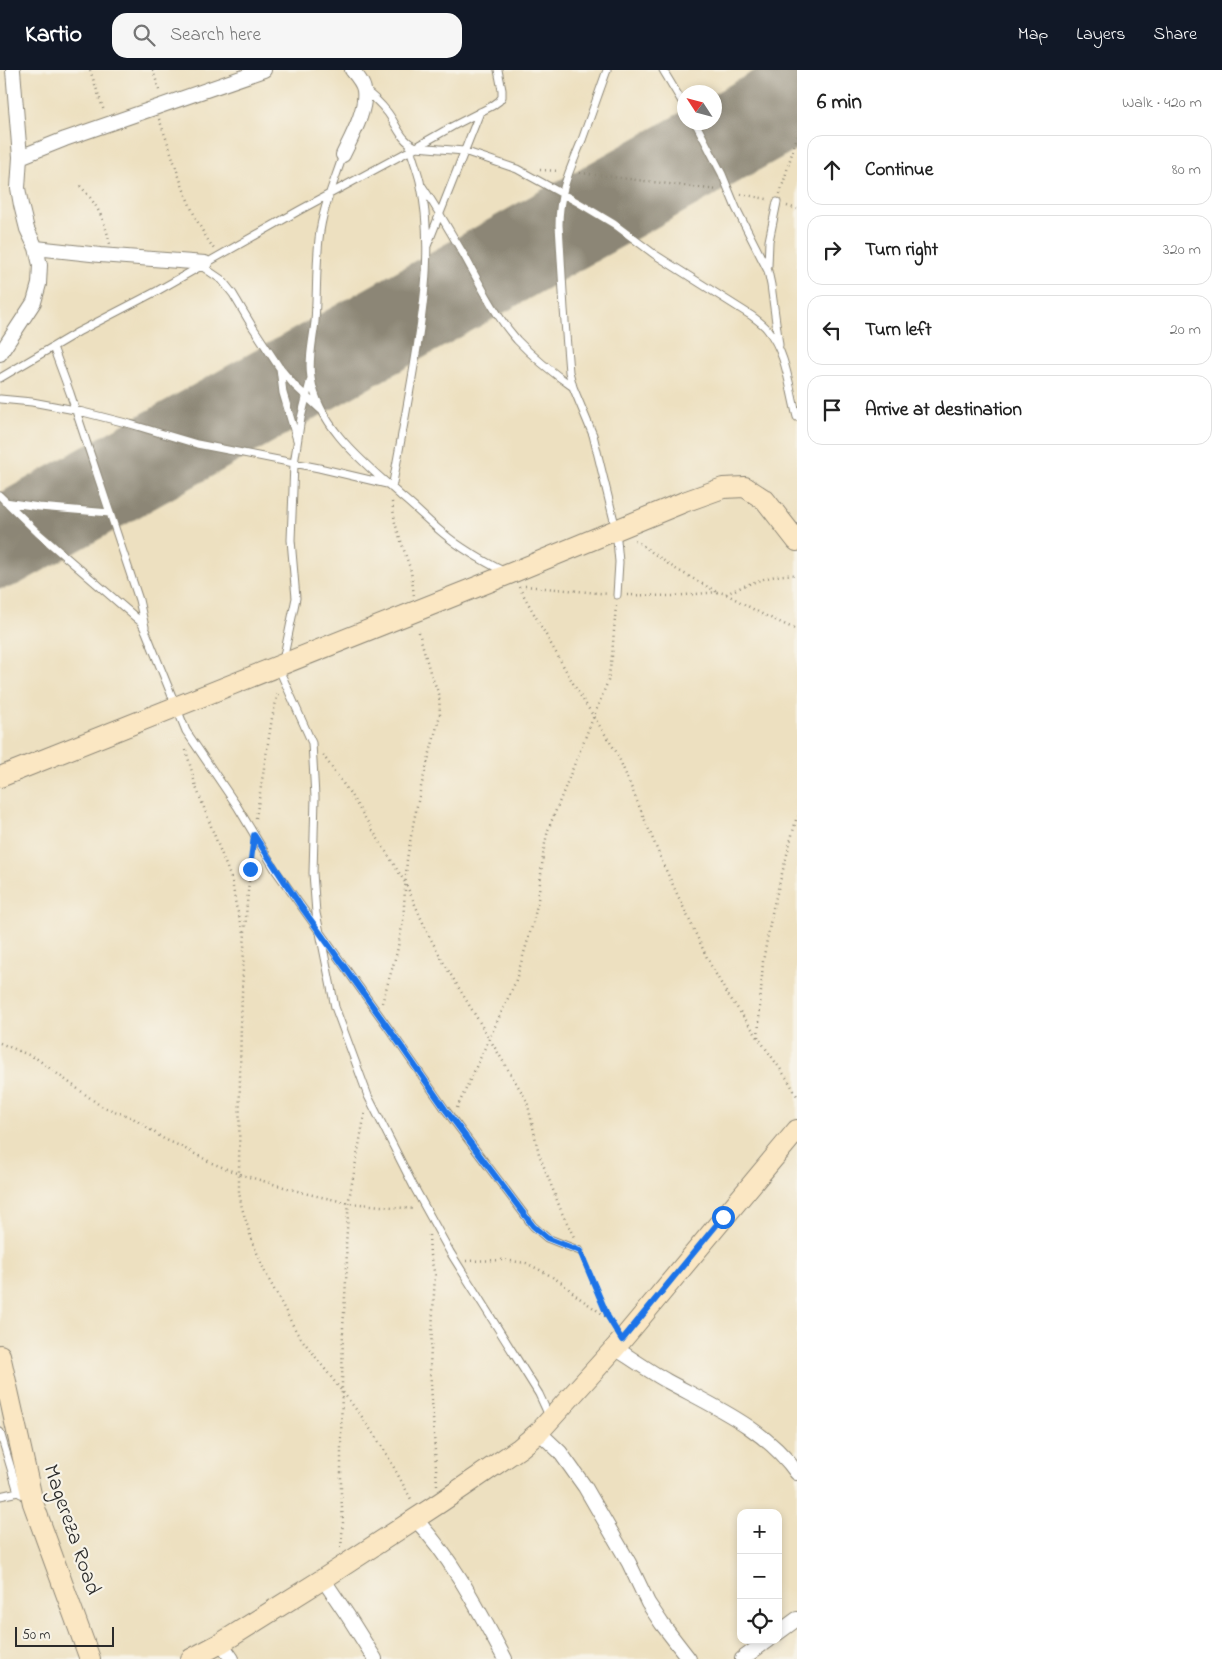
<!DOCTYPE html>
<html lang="en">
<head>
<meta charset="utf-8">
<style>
	:root { --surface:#fff; --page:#f6f6f6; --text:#222; --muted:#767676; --line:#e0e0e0; --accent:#111827 }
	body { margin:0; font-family:"Indie Flower",sans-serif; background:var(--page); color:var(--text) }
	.controls { position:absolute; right:15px; bottom:15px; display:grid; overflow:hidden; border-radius:10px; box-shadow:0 2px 8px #0003 }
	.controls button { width:45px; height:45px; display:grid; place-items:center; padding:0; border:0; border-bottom:1px solid var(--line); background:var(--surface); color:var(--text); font:25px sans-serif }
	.compass { position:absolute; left:677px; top:15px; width:45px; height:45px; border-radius:50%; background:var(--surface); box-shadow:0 2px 8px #0003; rotate:306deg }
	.scale { position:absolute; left:15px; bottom:12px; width:99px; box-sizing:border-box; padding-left:5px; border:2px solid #2b2b2b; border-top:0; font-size:14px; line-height:18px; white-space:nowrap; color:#2b2b2b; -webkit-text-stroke:4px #f7f3e8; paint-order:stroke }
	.stop { position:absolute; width:15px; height:15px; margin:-11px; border:4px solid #1a73e8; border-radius:50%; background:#fff }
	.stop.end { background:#1a73e8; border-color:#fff; box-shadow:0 1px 5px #0008 }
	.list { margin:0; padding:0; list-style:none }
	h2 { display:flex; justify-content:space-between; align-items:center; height:65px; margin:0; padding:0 20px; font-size:21px }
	h2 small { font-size:16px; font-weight:400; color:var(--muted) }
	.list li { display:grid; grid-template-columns:32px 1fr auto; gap:15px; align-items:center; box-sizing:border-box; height:70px; margin:0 10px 10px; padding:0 10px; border:1px solid var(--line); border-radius:15px }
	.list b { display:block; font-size:19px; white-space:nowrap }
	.list em { font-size:16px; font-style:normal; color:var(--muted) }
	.icon { flex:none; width:28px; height:28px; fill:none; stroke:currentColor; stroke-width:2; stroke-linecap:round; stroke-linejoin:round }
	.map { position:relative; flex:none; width:797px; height:1589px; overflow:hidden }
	header { display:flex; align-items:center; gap:30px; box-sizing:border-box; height:70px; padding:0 25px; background:var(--accent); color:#fff }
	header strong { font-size:24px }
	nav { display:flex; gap:28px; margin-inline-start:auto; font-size:18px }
	.search { width:350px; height:45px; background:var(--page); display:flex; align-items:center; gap:12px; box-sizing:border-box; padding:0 18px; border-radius:15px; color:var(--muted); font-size:19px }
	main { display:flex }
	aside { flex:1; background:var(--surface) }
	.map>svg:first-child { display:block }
</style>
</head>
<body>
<header>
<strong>Kartio</strong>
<div class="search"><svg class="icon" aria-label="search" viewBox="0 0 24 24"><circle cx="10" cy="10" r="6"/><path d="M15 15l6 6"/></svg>Search here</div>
<nav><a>Map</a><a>Layers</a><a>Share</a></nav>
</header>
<main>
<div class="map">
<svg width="797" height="1589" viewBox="0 0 797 1589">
	<rect width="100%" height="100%" fill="#f7f3e8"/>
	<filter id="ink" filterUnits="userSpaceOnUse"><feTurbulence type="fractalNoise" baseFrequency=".02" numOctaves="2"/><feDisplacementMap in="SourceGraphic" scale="10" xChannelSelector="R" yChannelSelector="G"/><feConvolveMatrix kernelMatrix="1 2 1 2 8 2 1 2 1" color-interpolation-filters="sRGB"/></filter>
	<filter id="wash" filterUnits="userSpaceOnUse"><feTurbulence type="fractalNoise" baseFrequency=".0096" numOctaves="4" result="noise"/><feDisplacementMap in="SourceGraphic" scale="20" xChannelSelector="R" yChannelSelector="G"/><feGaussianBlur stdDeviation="1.12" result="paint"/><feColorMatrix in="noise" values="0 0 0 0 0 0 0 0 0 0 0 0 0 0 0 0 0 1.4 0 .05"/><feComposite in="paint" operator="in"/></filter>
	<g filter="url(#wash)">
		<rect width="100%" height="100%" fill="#ede0c0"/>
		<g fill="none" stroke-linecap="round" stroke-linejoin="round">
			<path stroke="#8c8676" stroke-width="89" d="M0 474 797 28"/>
		</g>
	</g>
	<g filter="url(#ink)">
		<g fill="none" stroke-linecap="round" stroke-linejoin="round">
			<g stroke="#8c8676" stroke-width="9">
				<path id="lane" d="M607 0C599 23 590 47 582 70 570 100 559 121 559 155L564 239 569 302 573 317 593 365 616 459 619 492 617 525
					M663 0 684 35
					M364 20C373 26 381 34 388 43 397 55 400 70 416 77L464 81 517 99 579 133 614 154 654 184 752 246C757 250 763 254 767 259 787 283 789 318 797 347
					M695 52 722 104 736 138 768 201 771 215 779 275
					M343 85C334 113 322 139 319 169 316 196 317 224 315 252 313 270 308 290 311 308 319 359 366 394 401 426 416 438 429 452 444 464 462 479 483 491 505 502
					M422 116C437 138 450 162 464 185 480 214 495 245 517 270 534 288 553 303 573 317
					M427 176 480 42
					M200 195 222 210 233 224 252 256 279 297 295 316 321 340
					M768 196 769 171 777 132
					M53 277 70 323 139 530 145 557
					M280 298 283 323 297 370
					M0 308 78 262 157 221 300 140 411 80 453 56 492 36 499 31 502 27V20L498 0
					M311 308 301 348 294 394 291 470 296 528 282 595V606L312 673 315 727 313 803 316 843 335 937 368 1026 414 1117 450 1182 539 1324 550 1348
					M0 329 32 332 75 340 130 354 197 374 319 398 387 414
					M392 418C400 375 408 333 415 290 425 231 433 170 420 111 417 99 413 89 410 78
					M0 426 38 463 141 552 146 562 186 661 237 736 276 801 397 970 445 1039 533 1156 547 1168 580 1181
					M5 432 39 437 110 443
					M0 1362 18 1422
					M0 1426 18 1422 21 1424"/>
			</g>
			<g stroke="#8c8676" stroke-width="16">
				<path id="street" d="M343 85C351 68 367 40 364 20 363 13 357 6 352 0
					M20 87 65 69 264 0
					M36 178 100 185 205 193
					M0 284 34 232 39 214 40 195 36 178 27 159 21 135 18 118 20 87 13 0
					M615 1278C632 1289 649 1301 667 1311 713 1336 765 1358 797 1403
					M539 1362 560 1382 585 1417 629 1493 648 1533 662 1554 689 1589
					M415 1449C453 1489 479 1541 505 1589
					M323 1509 348 1546 375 1589
					M778 1563 797 1549
					M221 1573 232 1589
					M742 1589 768 1570"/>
			</g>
			<g stroke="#8c8676" stroke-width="22">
				<path id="secondary" d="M0 707 509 504 684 432 723 418 745 417 765 430 797 471
					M0 1285 33 1433 90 1589
					M191 1589 221 1573 323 1509 441 1432 520 1378 539 1362 622 1270 797 1060"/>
			</g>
			<path stroke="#8c8676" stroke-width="2.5" stroke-dasharray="1 4" stroke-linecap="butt" d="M90 0 104 41
				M153 0 160 23
				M159 49C176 93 186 140 214 179
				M540 100 559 101
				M580 103 718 120
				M80 116C97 133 105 151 110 174
				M741 124 767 129
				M780 124 797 66
				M787 136 797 139
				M392 432 395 453 411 501 414 526
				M635 470 674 498 717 522
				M525 516 609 524
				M519 517 578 622 617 683 664 796 709 892 726 922 788 1010 797 1026
				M726 524C748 514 772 503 797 505
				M627 525 672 526 719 522 726 524 762 544 797 560
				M186 680 196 717 232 811 236 836 244 862
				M323 685 349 722 406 814 428 864 445 895 527 1031 539 1084 562 1143 574 1167
				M256 748 272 648 278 623
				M252 781C240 888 240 996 239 1104V1122L242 1138 252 1171 265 1202 297 1263 362 1347 385 1381 412 1431
				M382 933 397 882 403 851 407 789 413 755 421 717 440 645 439 624 430 602 418 559
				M758 967 763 891 773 838 797 746
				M0 973 36 988 101 1036 133 1048 164 1069 180 1076 212 1093 239 1104 308 1124 349 1133 415 1139
				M457 1038 515 913 533 853 538 830 544 778 548 760 608 611 612 586 616 535
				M429 1165 430 1185 435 1205 430 1297 437 1415
				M583 1188 608 1247 614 1256
				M466 1191 503 1190 526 1193 546 1203 562 1213 578 1227 608 1248
				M341 1478 343 1452 341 1423V1370L343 1258 347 1195 346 1175 349 1129 365 1043"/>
			<use href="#lane" stroke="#fff" stroke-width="7"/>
			<use href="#street" stroke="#fff" stroke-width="14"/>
			<use href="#secondary" stroke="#fbe7c3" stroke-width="20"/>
		</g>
	</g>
	<g fill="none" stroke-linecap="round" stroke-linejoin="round" filter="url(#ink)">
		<path stroke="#1a73e8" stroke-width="6" d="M250 799 254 765 300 835 397 970 445 1039 533 1156 547 1168 580 1181 608 1247 622 1270 723 1147"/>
	</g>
	<g text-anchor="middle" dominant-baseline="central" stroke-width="4.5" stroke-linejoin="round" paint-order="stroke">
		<g font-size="22" fill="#2b2b2b" stroke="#f7f3e8">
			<text transform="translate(71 1460) rotate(71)">Magereza Road</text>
		</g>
	</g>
</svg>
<div class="controls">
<button>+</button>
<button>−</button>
<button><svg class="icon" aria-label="locate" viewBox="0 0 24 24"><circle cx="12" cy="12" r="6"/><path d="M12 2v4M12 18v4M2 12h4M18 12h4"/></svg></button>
</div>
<svg class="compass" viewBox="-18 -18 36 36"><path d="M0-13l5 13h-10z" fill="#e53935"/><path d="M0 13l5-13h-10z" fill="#767676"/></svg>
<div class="scale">50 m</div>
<div class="stop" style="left:723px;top:1147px"></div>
<div class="stop end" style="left:250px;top:799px"></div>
</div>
<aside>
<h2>6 min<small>Walk · 420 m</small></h2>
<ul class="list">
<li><svg class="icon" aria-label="ahead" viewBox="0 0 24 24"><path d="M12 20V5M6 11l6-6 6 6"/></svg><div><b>Continue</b></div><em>80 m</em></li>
<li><svg class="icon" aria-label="right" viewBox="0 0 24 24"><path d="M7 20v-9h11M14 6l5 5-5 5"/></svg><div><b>Turn right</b></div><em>320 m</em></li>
<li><svg class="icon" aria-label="left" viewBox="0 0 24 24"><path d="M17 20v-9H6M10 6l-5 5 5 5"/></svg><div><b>Turn left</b></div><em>20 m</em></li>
<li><svg class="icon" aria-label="arrive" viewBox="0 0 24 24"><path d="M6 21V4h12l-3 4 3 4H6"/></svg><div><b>Arrive at destination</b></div></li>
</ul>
</aside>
</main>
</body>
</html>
